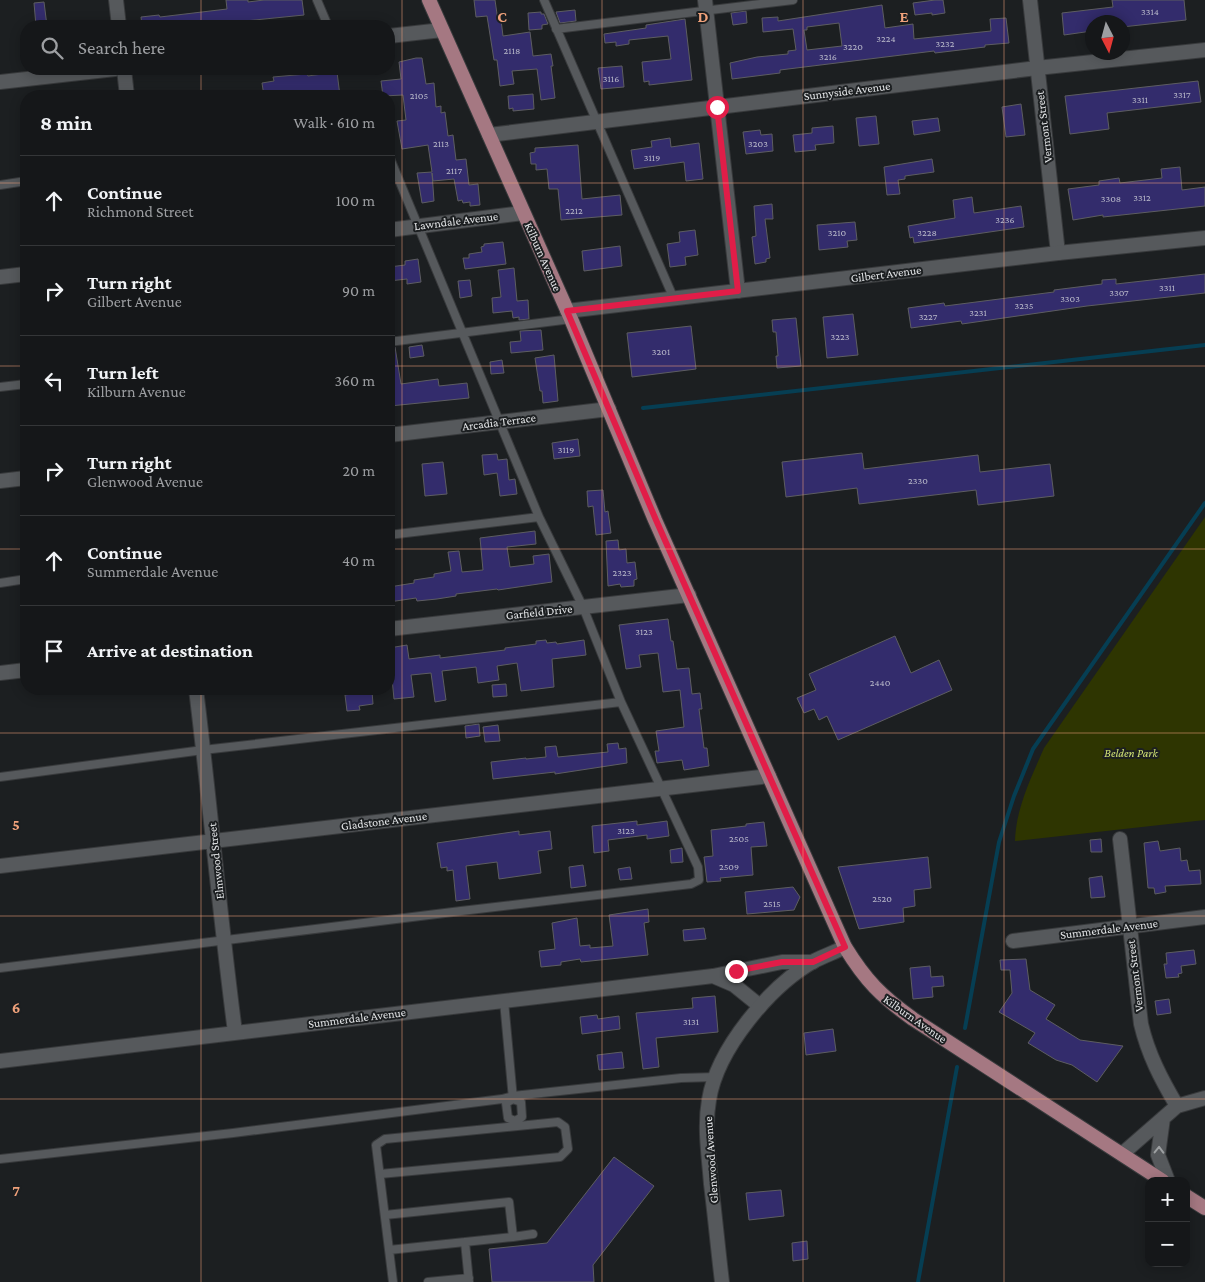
<!DOCTYPE html>
<html lang="en">
<head>
<meta charset="utf-8">
<style>
	:root { --surface:#151719; --page:#1e2022; --text:#f1f3f6; --muted:#9d9fa2; --line:#343638 }
	body { margin:0; font-family:"Crimson Pro",serif; background:var(--page); color:var(--text) }
	.controls { position:absolute; right:15px; bottom:15px; display:grid; overflow:hidden; border-radius:10px; box-shadow:0 2px 12px #0003 }
	.controls button { width:45px; height:45px; display:grid; place-items:center; padding:0; border:0; border-bottom:1px solid var(--line); background:var(--surface); color:var(--text); font:25px sans-serif }
	.compass { position:absolute; left:1085px; top:15px; width:45px; height:45px; border-radius:50%; background:var(--surface); box-shadow:0 2px 12px #0003; rotate:174deg }
	.stop { position:absolute; width:15px; height:15px; margin:-11px; border:4px solid #e11d48; border-radius:50%; background:#fff }
	.stop.end { background:#e11d48; border-color:#fff; box-shadow:0 1px 5px #0008 }
	.list { margin:0; padding:0; list-style:none }
	h2 { display:flex; justify-content:space-between; align-items:center; height:65px; margin:0; padding:0 20px; font-size:21px }
	h2 small { font-size:16px; font-weight:400; color:var(--muted) }
	.list li { display:grid; grid-template-columns:32px 1fr auto; gap:15px; align-items:center; box-sizing:border-box; height:90px; padding:0 20px; border-top:1px solid var(--line) }
	.list b { display:block; font-size:19px; white-space:nowrap }
	.list p { margin:0; font-size:16px; white-space:nowrap; color:var(--muted) }
	.list em { font-size:16px; font-style:normal; color:var(--muted) }
	.icon { flex:none; width:28px; height:28px; fill:none; stroke:currentColor; stroke-width:2; stroke-linecap:round; stroke-linejoin:round }
	.map { position:relative; flex:none; width:1205px; height:1282px; overflow:hidden }
	.search { position:absolute; background:var(--surface); box-shadow:0 2px 12px #0003; left:20px; top:20px; width:375px; height:55px; display:flex; align-items:center; gap:12px; box-sizing:border-box; padding:0 18px; border-radius:20px; color:var(--muted); font-size:19px }
	.panel { position:absolute; background:var(--surface); box-shadow:0 2px 12px #0003; left:20px; top:90px; width:375px; height:605px; border-radius:20px }
	.map>svg:first-child { display:block }
</style>
</head>
<body>
<div class="map">
<svg width="1205" height="1282" viewBox="0 0 1205 1282">
	<rect width="100%" height="100%" fill="#1c1f21"/>
	<path fill="#2e3501" d="M1205 517V820L1015 841C1016 808 1031 778 1044 748Z"/>
	<g fill="none" stroke-linecap="round" stroke-linejoin="round">
		<path stroke="#063e53" stroke-width="4" d="M643 408 1205 345
			M965 1028 999 842 1014 796 1033 749 1205 503
			M918 1282 957 1067"/>
	</g>
	<path fill="#332c6c" stroke="#5d5d61" fill-rule="evenodd" d="M226 0H248V2L264 0H302L304 15 245 21 246 24H243V26H232V24L212 26H142L141 17 159 15 160 17 227 9Z
		M474 0H495L498 21 501 20 503 36 530 32 533 56 551 54 553 66H551L555 98 541 100 537 69 512 71 514 84 500 86 497 60H494L487 16 476 17Z
		M935 0H943L945 13 932 15V13L915 15 913 3Z
		M1112 0H1184L1186 20 1122 27V22H1115V20L1092 22V31L1064 35 1062 13 1113 7Z
		M44 2 47 26H36L34 3Z
		M882 5 885 28 913 24 914 39 991 31 990 19 1006 18 1009 43 985 45V47L935 53 934 51 780 70V73L732 79 730 63 757 57 788 54V51L796 50 793 29 763 32 762 18 778 17V21ZM839 23 842 46 807 50 804 30H807V27Z
		M575 10 576 21 560 23 556 12Z
		M746 11 747 23 733 25 731 13Z
		M541 12V14H544L548 24 542 25V29L529 30 528 13Z
		M685 19 692 80 649 85V81L644 82 642 62 671 59 668 36 629 40V44L616 46V42L605 43 604 34 646 28V25Z
		M416 58H422L426 84 434 83 436 107 441 106V113L445 112 448 136 453 135 456 160 466 159 469 185 478 184 480 205 470 206V202L463 203 462 200 458 201 454 179 433 181 432 173 434 201 422 203 417 173 432 172 428 145 402 149 397 121 406 120 403 95 383 96 381 81 401 79 399 62Z
		M622 66 624 87 601 89 598 68Z
		M337 72 340 96H326L325 92 264 96 262 83 274 81 273 77 307 74 308 76Z
		M1198 81 1201 102 1107 113 1109 129 1070 134 1065 96Z
		M533 94 534 109 513 111V108L509 109 508 96Z
		M1021 104 1025 135 1006 137 1002 107Z
		M876 116 879 144 859 146 856 118Z
		M938 118 940 131 914 135 912 121Z
		M833 126 834 143 815 145 816 150 795 152 793 135 812 133V128Z
		M760 130 761 135 772 134 773 151 746 154 743 132Z
		M670 138 671 147 699 143 703 179 686 181 684 162 634 169 631 150 652 147 651 141Z
		M578 145 582 199 620 195 622 215 561 220 558 189H549L547 169 536 170V164H531L530 153 535 152V148Z
		M932 159 934 172 905 176V179L898 180 900 194 887 195 884 167Z
		M1180 167 1182 190 1205 187V206L1103 217V215L1073 220 1068 189 1099 185V181L1119 178 1120 183 1162 178 1161 169Z
		M972 197 974 213 1021 206 1024 227 914 243 913 237 910 238 908 226 955 218 953 200Z
		M772 204 773 219H765L770 258 766 259V262L755 264 752 237 756 236 754 206Z
		M855 222 857 240 847 241 848 247 819 250 817 225Z
		M695 230 698 255 685 257 686 265 670 267 667 244 680 242 679 232Z
		M503 242 506 264 465 269 463 258H469V254L482 252 481 247 484 246V244Z
		M620 246 622 266 584 271 582 251Z
		M418 259 421 282 407 284V279L389 281V267L405 265V261Z
		M514 268 517 301 528 300 529 319 519 320V317L513 318 512 311 493 313 492 298 501 297 498 270Z
		M1205 274V293L1087 306 962 324 961 321 911 328 908 308 944 303 945 306 1054 292V290L1102 284V280L1116 279V284Z
		M470 280 472 296 460 298 458 281Z
		M853 314 858 355 827 358 823 317Z
		M796 318 801 366 777 368 776 356H778L776 332H773L772 320Z
		M691 326 696 369 632 377 627 333Z
		M541 330 543 350 511 353 510 342 521 341 520 331Z
		M422 345 424 356 410 358 409 347Z
		M395 347 401 384 438 379 439 386 467 383 469 398 390 406 389 348Z
		M554 355 558 401 543 403 542 391H540L535 358Z
		M502 360 504 373 491 374 490 362Z
		M578 439 580 456 554 459 552 443Z
		M862 453 864 469 978 455 980 472 1050 464 1054 496 978 505 976 490 859 504 857 488 786 497 782 462Z
		M497 454 498 460 507 459 509 480 515 479 517 494 500 496 497 473 484 475 482 455Z
		M443 462 447 494 425 496 422 464Z
		M603 490 605 512 608 511 611 533 596 535 593 506 588 507 587 491Z
		M535 531 536 544 507 547 510 567 534 564 533 556 549 554 552 582 498 590 497 589 456 594V596L437 599 417 601 416 598 389 602V587L414 583V580L434 577V574L451 571 448 552 459 551 462 572 483 570 480 538Z
		M618 540 619 550 626 549 627 563 635 562 637 579 634 580V586L621 587 620 584 608 586 606 541Z
		M668 619 671 641H673L677 669 689 668 692 694 700 693 702 709H699L704 748H707L709 766 684 770 682 760 657 763 655 751H659L656 731 684 727 680 690 663 692 658 653 639 655 641 667 626 669 619 625Z
		M895 636 911 673 939 660 952 690 838 740 827 716 819 720 814 709 804 713 797 698 816 690 809 674Z
		M546 640 547 643 556 642 557 644 584 640 586 655 552 659 554 687 521 691 517 663 497 666 499 680 478 683 476 667 442 671 446 700 435 702 431 673 411 675 414 697 394 699 389 648 407 645 409 659 440 655V658L505 650V648L536 644V641Z
		M506 684 507 696 493 697 492 685Z
		M372 691 373 704 359 706 360 710 347 711 345 695Z
		M479 724 480 736 466 738 465 726Z
		M498 725 500 741 485 742 483 727Z
		M618 743 619 749 626 748 627 763 555 774V772L493 779 491 762 526 758V759L546 757 545 747 556 746 558 757 608 752 607 744Z
		M637 821V825L667 821 669 836 647 839V835L608 840 609 851 594 853 592 826Z
		M764 822 767 846 751 847 753 875 720 878 721 881 707 882 704 857 713 856 711 830 746 826V824Z
		M519 831V835L550 831 552 849 538 851 541 873 499 879 497 862 466 866 470 899 456 901 453 870 447 871V867L441 868 437 843Z
		M1101 839 1102 852H1091L1090 840Z
		M1158 841 1160 851 1180 848 1181 861 1187 860 1189 871 1200 870 1201 884 1165 886 1166 892 1155 894 1154 888H1148L1144 843Z
		M682 848 683 862 671 863 670 850Z
		M928 857 931 888 914 890 915 906 903 908 904 922 859 929 838 867Z
		M583 865 586 886 571 888 569 867Z
		M630 867 632 879 620 880 618 869Z
		M1102 876 1105 897 1091 898 1089 878Z
		M793 887 800 897 794 910 747 914 745 892Z
		M648 909 649 922 644 923 648 955 581 962 580 959 561 962V965L541 967 539 951 555 949 552 923 577 918 580 946 590 945V948L613 946 609 915Z
		M704 928 706 939 684 941 683 930Z
		M1194 950 1196 964 1181 966 1182 973 1178 974 1179 977 1166 978 1164 964H1167L1166 953Z
		M1026 959 1030 990 1055 1005 1046 1019 1080 1040 1123 1046 1097 1082 1072 1065 1056 1060 1028 1043 1035 1033 999 1012 1012 993 1010 970H1001L1000 960Z
		M930 966 931 977 943 976 944 986 932 987 933 997 913 999 910 968Z
		M715 996 718 1032 656 1038 659 1067 643 1069 636 1013 693 1008 692 998Z
		M1169 999 1171 1013 1157 1015 1155 1001Z
		M597 1015 598 1019 619 1016 620 1029 582 1034 580 1017Z
		M833 1029 836 1051 806 1055 804 1033Z
		M622 1052 624 1068 599 1070 597 1055Z
		M614 1157 654 1186 593 1265 594 1282H492L489 1249 547 1243Z
		M781 1190 784 1216 749 1220 746 1193Z
		M807 1241 808 1259 793 1261 792 1243Z"/>
	<g fill="none" stroke-linecap="round" stroke-linejoin="round">
		<g stroke="#383a3c" stroke-width="10">
			<path id="service" d="M317 0 328 26
				M544 0 674 299
				M556 29 793 0
				M0 185 26 181
				M389 342 571 319
				M0 387 26 384
				M389 535 539 517
				M0 583 26 579
				M0 777 203 750 621 702
				M0 968 461 911 691 884 699 880 698 867 621 702 583 607 539 517 389 156
				M504 1001 513 1099
				M513 1099 521 1102 522 1117 515 1121
				M513 1099 506 1103 508 1118 515 1121
				M0 1159 233 1133 502 1099 513 1096 681 1078 716 1077
				M380 1174 560 1157 568 1149 565 1127 558 1122 385 1139 376 1145 393 1282
				M385 1215 509 1202 513 1237 389 1250
				M513 1237 533 1234
				M465 1242 469 1282
				M428 1282 469 1278"/>
		</g>
		<g stroke="#383a3c" stroke-width="16">
			<path id="minor" d="M116 0 119 26
				M705 0 738 291
				M1030 0 1058 253
				M124 69 127 96
				M489 135 1037 68 1205 50
				M389 230 523 213
				M0 277 26 274
				M389 435 609 409
				M0 481 26 478
				M389 629 689 595
				M0 673 26 670
				M196 689C210 803 220 918 235 1032
				M1120 839 1141 1024C1148 1054 1161 1079 1177 1106
				M0 866 769 776
				M1013 941 1205 917
				M713 976 734 985 760 1006
				M0 1061 713 976 782 962H813
				M1163 1118 1158 1155 1168 1181
				M1122 1154 1177 1106 1205 1098"/>
		</g>
		<g stroke="#383a3c" stroke-width="16">
			<path id="tertiary" d="M389 36 442 30
				M0 82 115 69
				M567 311 1058 253 1205 238
				M722 1282C718 1249 715 1216 711 1184 709 1156 704 1128 709 1100 717 1049 770 986 814 961 824 956 835 952 845 947"/>
		</g>
		<g stroke="#383a3c" stroke-width="16">
			<path id="primary" d="M429 0 571 319 655 520 845 947C866 981 881 996 913 1019L1163 1181
				M1186 1196 1205 1208"/>
		</g>
		<use href="#service" stroke="#56595c" stroke-width="8"/>
		<use href="#minor" stroke="#56595c" stroke-width="14"/>
		<use href="#tertiary" stroke="#56595c" stroke-width="14"/>
		<use href="#primary" stroke="#a57882" stroke-width="14"/>
	</g>
	<defs><path id="oneway-chevron" d="M-2-3.5L2.5 0L-2 3.5" fill="none" stroke-width="1.6" stroke-linecap="round" stroke-linejoin="round" transform="scale(1.25)"/></defs>
	<use stroke="#9da0a2" href="#oneway-chevron" transform="translate(1159 1150) rotate(-89)"/>
	<g fill="none" stroke-linecap="round" stroke-linejoin="round">
		<path stroke="#e11d48" stroke-width="6" d="M717 107 738 291 567 311 656 520 845 947 813 962H782L736 971"/>
	</g>
	<path fill="none" stroke="#f1a27b" stroke-width="1" stroke-opacity="0.55" d="M201 0V26M402 0V1282M602 0V1282M803 0V1282M1004 0V1282M201 69V96M0 183H26M389 183H1205M0 366H26M389 366H1205M0 549H26M389 549H1205M201 689V1282M0 733H1205M0 916H1205M0 1099H1205"/>
	<g text-anchor="middle" dominant-baseline="central" stroke-width="4" stroke-linejoin="round" paint-order="stroke">
		<g font-size="10" fill="#b8b8c9">
			<text x="1150" y="11">3314</text>
			<text x="886" y="38">3224</text>
			<text x="945" y="43">3232</text>
			<text x="853" y="46">3220</text>
			<text x="512" y="50">2118</text>
			<text x="828" y="56">3216</text>
			<text x="611" y="78">3116</text>
			<text x="1182" y="94">3317</text>
			<text x="419" y="95">2105</text>
			<text x="1140" y="99">3311</text>
			<text x="441" y="143">2113</text>
			<text x="758" y="143">3203</text>
			<text x="652" y="157">3119</text>
			<text x="454" y="170">2117</text>
			<text x="1142" y="197">3312</text>
			<text x="1111" y="198">3308</text>
			<text x="574" y="210">2212</text>
			<text x="1005" y="219">3236</text>
			<text x="837" y="232">3210</text>
			<text x="927" y="232">3228</text>
			<text x="1167" y="287">3311</text>
			<text x="1119" y="292">3307</text>
			<text x="1070" y="298">3303</text>
			<text x="1024" y="305">3235</text>
			<text x="978" y="312">3231</text>
			<text x="928" y="316">3227</text>
			<text x="840" y="336">3223</text>
			<text x="661" y="351">3201</text>
			<text x="566" y="449">3119</text>
			<text x="918" y="480">2330</text>
			<text x="622" y="572">2323</text>
			<text x="644" y="631">3123</text>
			<text x="880" y="682">2440</text>
			<text x="626" y="830">3123</text>
			<text x="739" y="838">2505</text>
			<text x="729" y="866">2509</text>
			<text x="882" y="898">2520</text>
			<text x="772" y="903">2515</text>
			<text x="691" y="1021">3131</text>
		</g>
		<g font-size="12" fill="#e4e6e8" stroke="#1c1f21">
			<text transform="translate(847 91) rotate(-7)">Sunnyside Avenue</text>
			<text transform="translate(1044 127) rotate(-97)">Vermont Street</text>
			<text transform="translate(456 221) rotate(-7)">Lawndale Avenue</text>
			<text transform="translate(543 257) rotate(66)">Kilburn Avenue</text>
			<text transform="translate(886 274) rotate(-7)">Gilbert Avenue</text>
			<text transform="translate(499 422) rotate(-7)">Arcadia Terrace</text>
			<text transform="translate(539 612) rotate(-6)">Garfield Drive</text>
			<text transform="translate(384 821) rotate(-7)">Gladstone Avenue</text>
			<text transform="translate(216 861) rotate(-96)">Elmwood Street</text>
			<text transform="translate(1109 929) rotate(-7)">Summerdale Avenue</text>
			<text transform="translate(1135 976) rotate(-97)">Vermont Street</text>
			<text transform="translate(357 1018) rotate(-7)">Summerdale Avenue</text>
			<text transform="translate(915 1019) rotate(35)">Kilburn Avenue</text>
			<text transform="translate(711 1160) rotate(-94)">Glenwood Avenue</text>
		</g>
		<g font-size="12" font-style="italic" fill="#d0e273" stroke="#1c1f21">
			<text x="1131" y="753">Belden Park</text>
		</g>
	</g>
	<g font-size="16" text-anchor="middle" font-weight="bold" fill="#f1a27b" stroke="#1c1f21" stroke-width="4" stroke-linejoin="round" paint-order="stroke">
		<text x="502" y="22">C</text>
		<text x="703" y="22">D</text>
		<text x="904" y="22">E</text>
		<text x="16" y="830">5</text>
		<text x="16" y="1013">6</text>
		<text x="16" y="1196">7</text>
	</g>
</svg>
<div class="controls">
<button>+</button>
<button>−</button>
</div>
<svg class="compass" viewBox="-18 -18 36 36"><path d="M0-13l5 13h-10z" fill="#e53935"/><path d="M0 13l5-13h-10z" fill="#9d9fa2"/></svg>
<div class="stop" style="left:717px;top:107px"></div>
<div class="stop end" style="left:736px;top:971px"></div>
<div class="search"><svg class="icon" aria-label="search" viewBox="0 0 24 24"><circle cx="10" cy="10" r="6"/><path d="M15 15l6 6"/></svg>Search here</div>
<section class="panel">
<h2>8 min<small>Walk · 610 m</small></h2>
<ul class="list">
<li><svg class="icon" aria-label="ahead" viewBox="0 0 24 24"><path d="M12 20V5M6 11l6-6 6 6"/></svg><div><b>Continue</b><p>Richmond Street</p></div><em>100 m</em></li>
<li><svg class="icon" aria-label="right" viewBox="0 0 24 24"><path d="M7 20v-9h11M14 6l5 5-5 5"/></svg><div><b>Turn right</b><p>Gilbert Avenue</p></div><em>90 m</em></li>
<li><svg class="icon" aria-label="left" viewBox="0 0 24 24"><path d="M17 20v-9H6M10 6l-5 5 5 5"/></svg><div><b>Turn left</b><p>Kilburn Avenue</p></div><em>360 m</em></li>
<li><svg class="icon" aria-label="right" viewBox="0 0 24 24"><path d="M7 20v-9h11M14 6l5 5-5 5"/></svg><div><b>Turn right</b><p>Glenwood Avenue</p></div><em>20 m</em></li>
<li><svg class="icon" aria-label="ahead" viewBox="0 0 24 24"><path d="M12 20V5M6 11l6-6 6 6"/></svg><div><b>Continue</b><p>Summerdale Avenue</p></div><em>40 m</em></li>
<li><svg class="icon" aria-label="arrive" viewBox="0 0 24 24"><path d="M6 21V4h12l-3 4 3 4H6"/></svg><div><b>Arrive at destination</b></div></li>
</ul>
</section>
</div>
</body>
</html>
